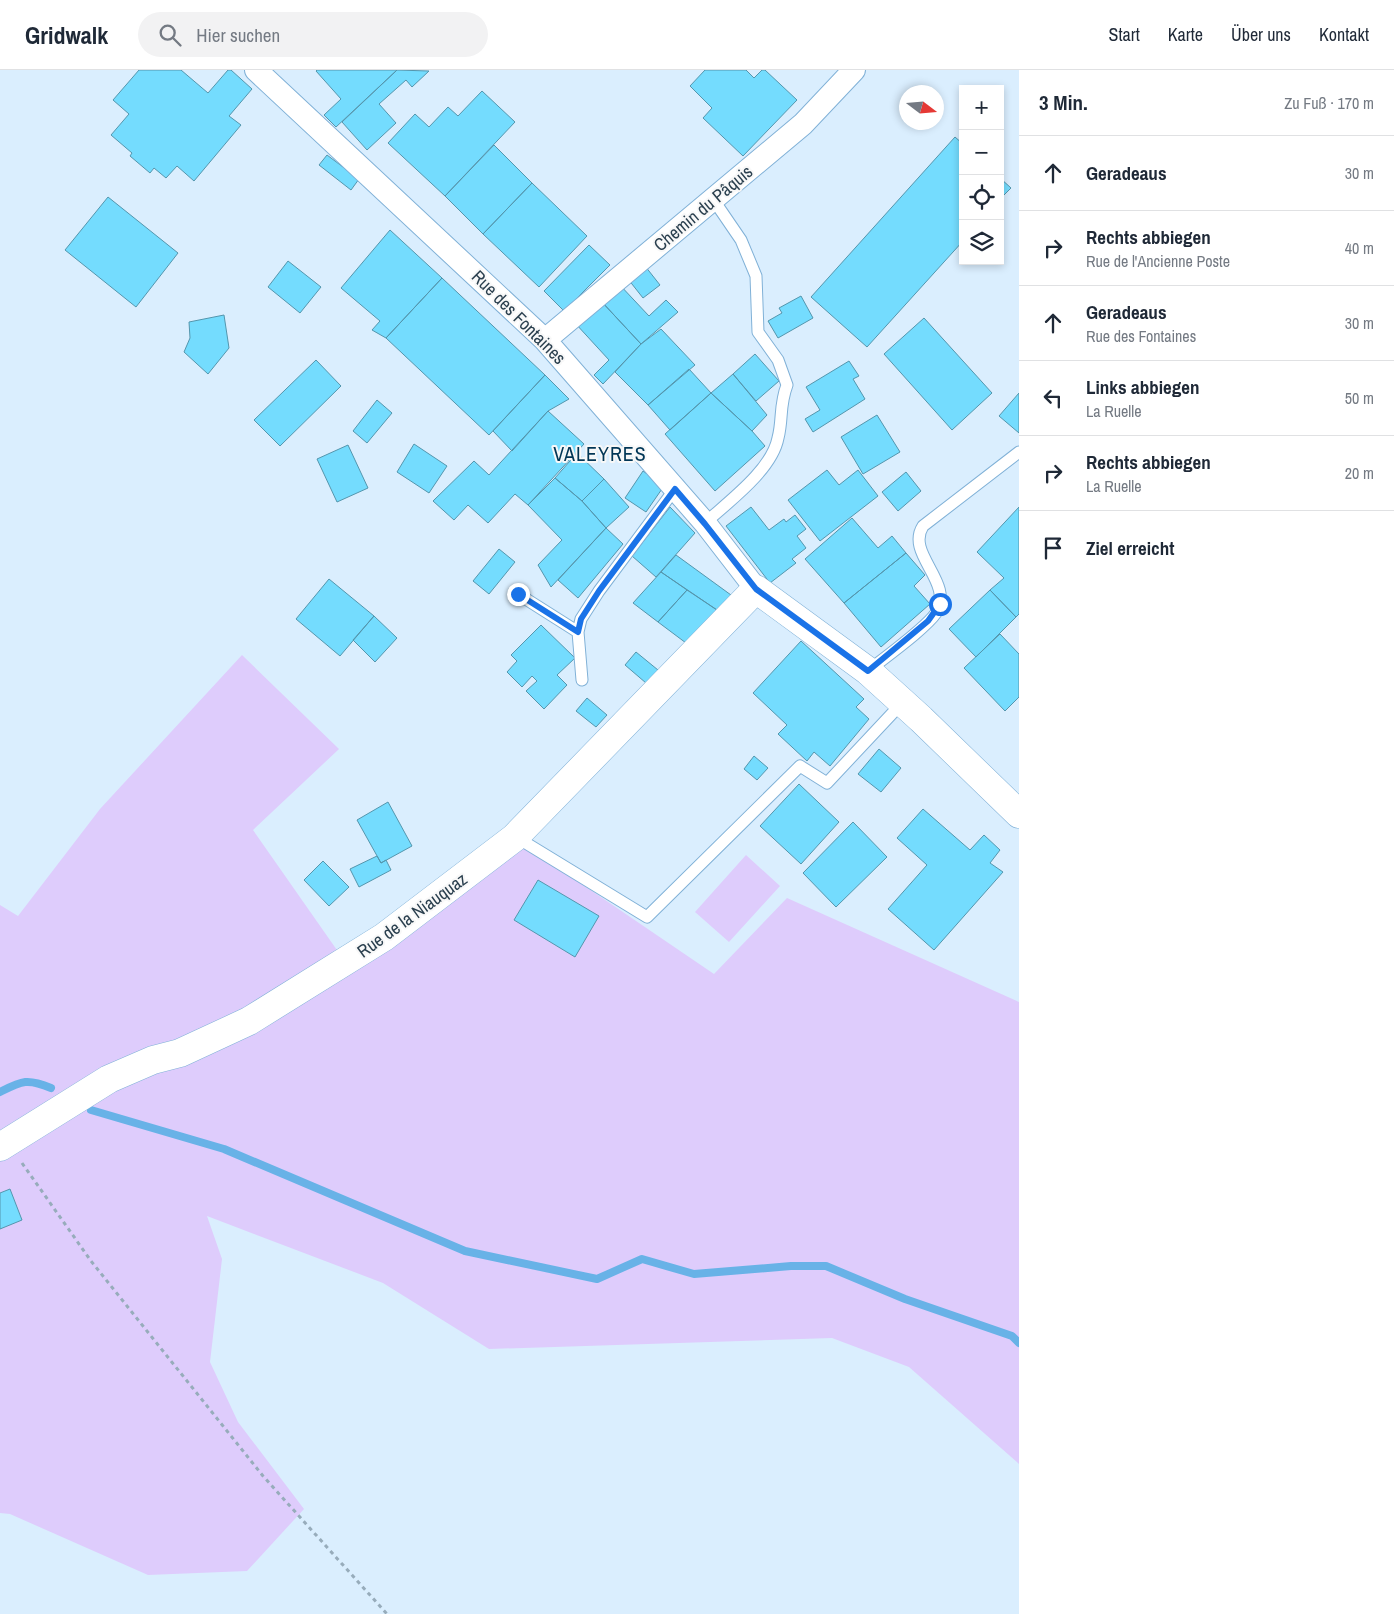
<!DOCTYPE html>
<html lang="de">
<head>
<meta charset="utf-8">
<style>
	:root { --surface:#fff; --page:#f2f2f3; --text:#1f2937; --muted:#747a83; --line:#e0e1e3 }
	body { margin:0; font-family:"Archivo Narrow",sans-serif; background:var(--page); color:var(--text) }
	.controls { position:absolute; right:15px; top:15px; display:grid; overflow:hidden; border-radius:0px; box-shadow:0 2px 8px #0003 }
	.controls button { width:45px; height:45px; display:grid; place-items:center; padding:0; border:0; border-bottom:1px solid var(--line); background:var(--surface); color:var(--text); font:25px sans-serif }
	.compass { position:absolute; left:899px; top:15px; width:45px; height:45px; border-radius:50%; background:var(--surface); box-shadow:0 2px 8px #0003; rotate:106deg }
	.stop { position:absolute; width:15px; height:15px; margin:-11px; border:4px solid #1a73e8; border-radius:50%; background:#fff }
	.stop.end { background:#1a73e8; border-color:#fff; box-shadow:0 1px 5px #0008 }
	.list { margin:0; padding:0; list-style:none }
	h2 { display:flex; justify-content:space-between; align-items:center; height:65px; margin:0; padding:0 20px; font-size:21px }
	h2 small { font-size:16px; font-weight:400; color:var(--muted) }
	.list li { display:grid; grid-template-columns:32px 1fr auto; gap:15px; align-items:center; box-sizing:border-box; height:75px; padding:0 20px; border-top:1px solid var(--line) }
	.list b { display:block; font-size:19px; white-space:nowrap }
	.list p { margin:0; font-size:16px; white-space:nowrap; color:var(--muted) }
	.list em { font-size:16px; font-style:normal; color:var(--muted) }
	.icon { flex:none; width:28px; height:28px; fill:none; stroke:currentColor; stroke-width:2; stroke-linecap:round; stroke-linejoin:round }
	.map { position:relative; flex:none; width:1019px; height:1544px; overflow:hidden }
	header { display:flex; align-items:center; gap:30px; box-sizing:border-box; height:70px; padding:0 25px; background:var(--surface); border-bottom:1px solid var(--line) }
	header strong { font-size:24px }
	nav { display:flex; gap:28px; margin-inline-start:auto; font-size:18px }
	.search { width:350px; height:45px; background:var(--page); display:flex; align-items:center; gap:12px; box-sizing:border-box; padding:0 18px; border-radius:28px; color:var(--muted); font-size:19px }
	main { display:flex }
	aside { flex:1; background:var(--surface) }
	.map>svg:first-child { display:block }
</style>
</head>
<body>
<header>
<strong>Gridwalk</strong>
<div class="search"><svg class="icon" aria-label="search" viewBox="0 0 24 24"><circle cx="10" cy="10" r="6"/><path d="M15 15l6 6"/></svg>Hier suchen</div>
<nav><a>Start</a><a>Karte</a><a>Über uns</a><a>Kontakt</a></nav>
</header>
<main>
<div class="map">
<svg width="1019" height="1544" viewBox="0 0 1019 1544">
	<rect width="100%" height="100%" fill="#daeefe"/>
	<path fill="#deccfc" d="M242 585 339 679 253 760 346 893 514 768 714 904 787 828 1019 932V1394L909 1297 832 1268 489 1279 383 1213 207 1146 222 1189 210 1292 238 1352 304 1439 247 1501 148 1505 10 1444 0 1443V835L18 846 100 739Z
		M746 785 780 816 729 872 695 842Z"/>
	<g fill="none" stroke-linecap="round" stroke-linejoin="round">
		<path stroke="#68b2e7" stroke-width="8" d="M0 1022C22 1011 27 1008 51 1018
			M91 1040 224 1079 465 1181 597 1209 642 1189 694 1204 791 1196H826L905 1229 1012 1266 1019 1273"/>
	</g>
	<path fill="#74dcfe" stroke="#5496ad" d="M139 0H181L208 23 228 0H231L252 19 229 46 241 55 194 111 177 96 166 108 154 98 150 103 130 86 132 83 111 65 129 44 113 30Z
		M317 0H397L336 57 324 45 341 29 316 1Z
		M397 0 429 1 412 17 406 10 379 34 396 53 367 80 342 52Z
		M705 0H746L754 8 762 0H765L797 30 743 86 703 48 712 38 690 16Z
		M482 21 515 52 445 126 388 73 415 44 429 57 448 37 458 46Z
		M955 67 963 74V171L867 277 811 227Z
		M494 75 532 113 483 164 445 126Z
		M327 85 359 109 351 120 319 95Z
		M1000 108 1011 118 1000 129Z
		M532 113 587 166 539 217 483 164Z
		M108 127 178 183 136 237 65 180Z
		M390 160 442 208 386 268 372 260 380 251 341 218Z
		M589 175 610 195 564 241 544 221Z
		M288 191 321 217 300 243 268 217Z
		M645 196 660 215 643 228 628 209Z
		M442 208 545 305 489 365 386 268Z
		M618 213 649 246 666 230 678 242 641 274 601 231Z
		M801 226 813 248 778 268 768 251 782 243 779 238Z
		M601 231 641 274 603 314 594 305 609 290 575 253Z
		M224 245 229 278 208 304 184 282 190 268 189 252Z
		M924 248 992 323 952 360 884 284Z
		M661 259 695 295 648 335 615 302 641 274Z
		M755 284 779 311 756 331 733 304Z
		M316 290 341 316 280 376 254 350Z
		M849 291 859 306 853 309 865 329 813 362 805 349 820 340 806 317Z
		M689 299 711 323 670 360 648 335Z
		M733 304 767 345 752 361 711 323Z
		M545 305 569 329 548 341 512 381 493 361Z
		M711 323 752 361 765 376 715 421 665 364Z
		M1019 323V363L999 346Z
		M377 330 392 343 367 373 353 361Z
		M548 341 584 374 528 435 515 424 488 453 468 435 454 450 433 431 474 391 489 405Z
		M877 345 900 382 863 404 841 367Z
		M414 374 447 396 429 423 397 402Z
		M348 375 368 418 337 432 317 389Z
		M577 383 604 409 582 431 555 408Z
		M827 400 839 415 858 400 878 426 820 471 788 430Z
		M643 401 664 416 646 442 625 428Z
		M906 402 921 421 898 441 882 422Z
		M555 408 582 431 606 458 551 517 538 495 562 470 528 435Z
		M604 409 629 437 606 458 582 431Z
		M670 437 695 463 656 507 632 486Z
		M751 437 769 460 784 449 786 452 795 445 806 459 797 466 806 478 792 489 796 493 770 513 726 456Z
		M1019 437V544L1016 547 990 520 1004 508 977 482Z
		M852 448 878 478 892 466 906 483 844 533 805 489Z
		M606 458 623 474 578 528 558 510Z
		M499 479 515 492 489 524 473 511Z
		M906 483 925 505 914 516 930 534 881 577 844 533Z
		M676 485 731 525 717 540 661 502Z
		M661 502 687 520 658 552 633 533Z
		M329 509 374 546 340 586 296 549Z
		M687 520 717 540 686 573 658 552Z
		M990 520 1016 547 976 587 949 559Z
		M374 546 397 568 375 592 353 570Z
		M541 555 575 588 557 605 567 615 544 639 526 621 537 611 532 606 522 617 507 602 517 591 511 585Z
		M1000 564 1019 584V627L1005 641 964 598Z
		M801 571 864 629 856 637 869 649 830 696 814 682 807 691 778 664 787 655 753 623Z
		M636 582 658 600 646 613 625 595Z
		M587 628 607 645 596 657 576 641Z
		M879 679 901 698 881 722 858 704Z
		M754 686 768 698 757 710 744 699Z
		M799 714 839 752 801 794 760 756Z
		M388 732 412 776 381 793 357 750Z
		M923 739 970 780 984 765 1000 780 990 793 1003 802 934 880 888 839 927 795 897 768Z
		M853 752 887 787 836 837 803 803Z
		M377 786 381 793 386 790 391 800 359 817 350 799Z
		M323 791 349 817 329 836 304 810Z
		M538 810 599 846 575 887 514 850Z
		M10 1119 22 1150 0 1159V1123Z"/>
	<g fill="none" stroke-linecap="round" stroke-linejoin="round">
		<g stroke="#80b1d7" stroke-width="13">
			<path id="lane" d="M705 453C728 432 772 400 778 368 783 349 779 336 787 315L778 290 758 262 756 206 741 170 713 129
				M518 524 578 562 581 549 599 521 675 419
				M578 562 582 610
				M868 601C884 588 926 558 936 543 955 512 905 484 923 456L1019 382
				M516 767 647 847 800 696 827 713 902 633"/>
		</g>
		<g stroke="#80b1d7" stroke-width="24">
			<path id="street" d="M256 0 545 270 705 453 756 519
				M545 270 803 54 854 0"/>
		</g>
		<g stroke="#80b1d7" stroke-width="29">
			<path id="secondary" d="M0 1077 109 1009 153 990 180 983 249 951 384 867 514 768 756 519 868 601 921 649 1019 744"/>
		</g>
		<path stroke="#97acbb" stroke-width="3" stroke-dasharray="4 4" stroke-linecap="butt" d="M22 1093 91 1191 263 1406 387 1544"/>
		<use href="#lane" stroke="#fff" stroke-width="11"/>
		<use href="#street" stroke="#fff" stroke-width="22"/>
		<use href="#secondary" stroke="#fff" stroke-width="28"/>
	</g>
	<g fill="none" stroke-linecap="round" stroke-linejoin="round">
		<path stroke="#1a73e8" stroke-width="6" d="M518 524 578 562 581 549 599 521 675 419 705 454 756 519 868 601 928 551 940 534"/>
	</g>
	<g text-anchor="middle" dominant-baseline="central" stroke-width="4" stroke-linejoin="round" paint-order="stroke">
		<g font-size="18" fill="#2a3f4e" stroke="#f8f8f8">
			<text transform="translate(703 138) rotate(-40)">Chemin du Pâquis</text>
			<text transform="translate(519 247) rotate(45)">Rue des Fontaines</text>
			<text transform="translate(412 845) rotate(-36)">Rue de la Niauquaz</text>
		</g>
		<g font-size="20" letter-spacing="1" fill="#013656" stroke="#f8f8f8">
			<text x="600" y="383">VALEYRES</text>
		</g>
	</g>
</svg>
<div class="controls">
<button>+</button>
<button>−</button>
<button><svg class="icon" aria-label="locate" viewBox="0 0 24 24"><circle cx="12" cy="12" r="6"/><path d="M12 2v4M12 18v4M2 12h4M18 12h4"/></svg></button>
<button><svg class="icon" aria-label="layers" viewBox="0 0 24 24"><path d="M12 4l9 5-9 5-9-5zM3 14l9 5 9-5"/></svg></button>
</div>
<svg class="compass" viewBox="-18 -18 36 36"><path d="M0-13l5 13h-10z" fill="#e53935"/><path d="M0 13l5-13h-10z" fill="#747a83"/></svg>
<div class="stop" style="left:940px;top:534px"></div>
<div class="stop end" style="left:518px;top:524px"></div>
</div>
<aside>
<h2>3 Min.<small>Zu Fuß · 170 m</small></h2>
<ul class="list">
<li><svg class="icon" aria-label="ahead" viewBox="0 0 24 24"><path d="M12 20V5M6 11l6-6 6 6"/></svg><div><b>Geradeaus</b></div><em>30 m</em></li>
<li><svg class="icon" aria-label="right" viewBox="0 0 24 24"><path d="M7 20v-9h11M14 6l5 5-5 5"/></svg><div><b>Rechts abbiegen</b><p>Rue de l'Ancienne Poste</p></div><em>40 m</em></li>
<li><svg class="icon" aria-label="ahead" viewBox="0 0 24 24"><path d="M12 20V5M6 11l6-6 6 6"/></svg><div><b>Geradeaus</b><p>Rue des Fontaines</p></div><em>30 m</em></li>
<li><svg class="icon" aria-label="left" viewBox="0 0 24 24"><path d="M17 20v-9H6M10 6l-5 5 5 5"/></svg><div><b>Links abbiegen</b><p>La Ruelle</p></div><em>50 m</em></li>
<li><svg class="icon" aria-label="right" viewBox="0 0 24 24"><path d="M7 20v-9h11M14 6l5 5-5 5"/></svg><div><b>Rechts abbiegen</b><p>La Ruelle</p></div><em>20 m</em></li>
<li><svg class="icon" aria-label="arrive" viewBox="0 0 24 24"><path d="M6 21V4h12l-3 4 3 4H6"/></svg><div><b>Ziel erreicht</b></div></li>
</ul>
</aside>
</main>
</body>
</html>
